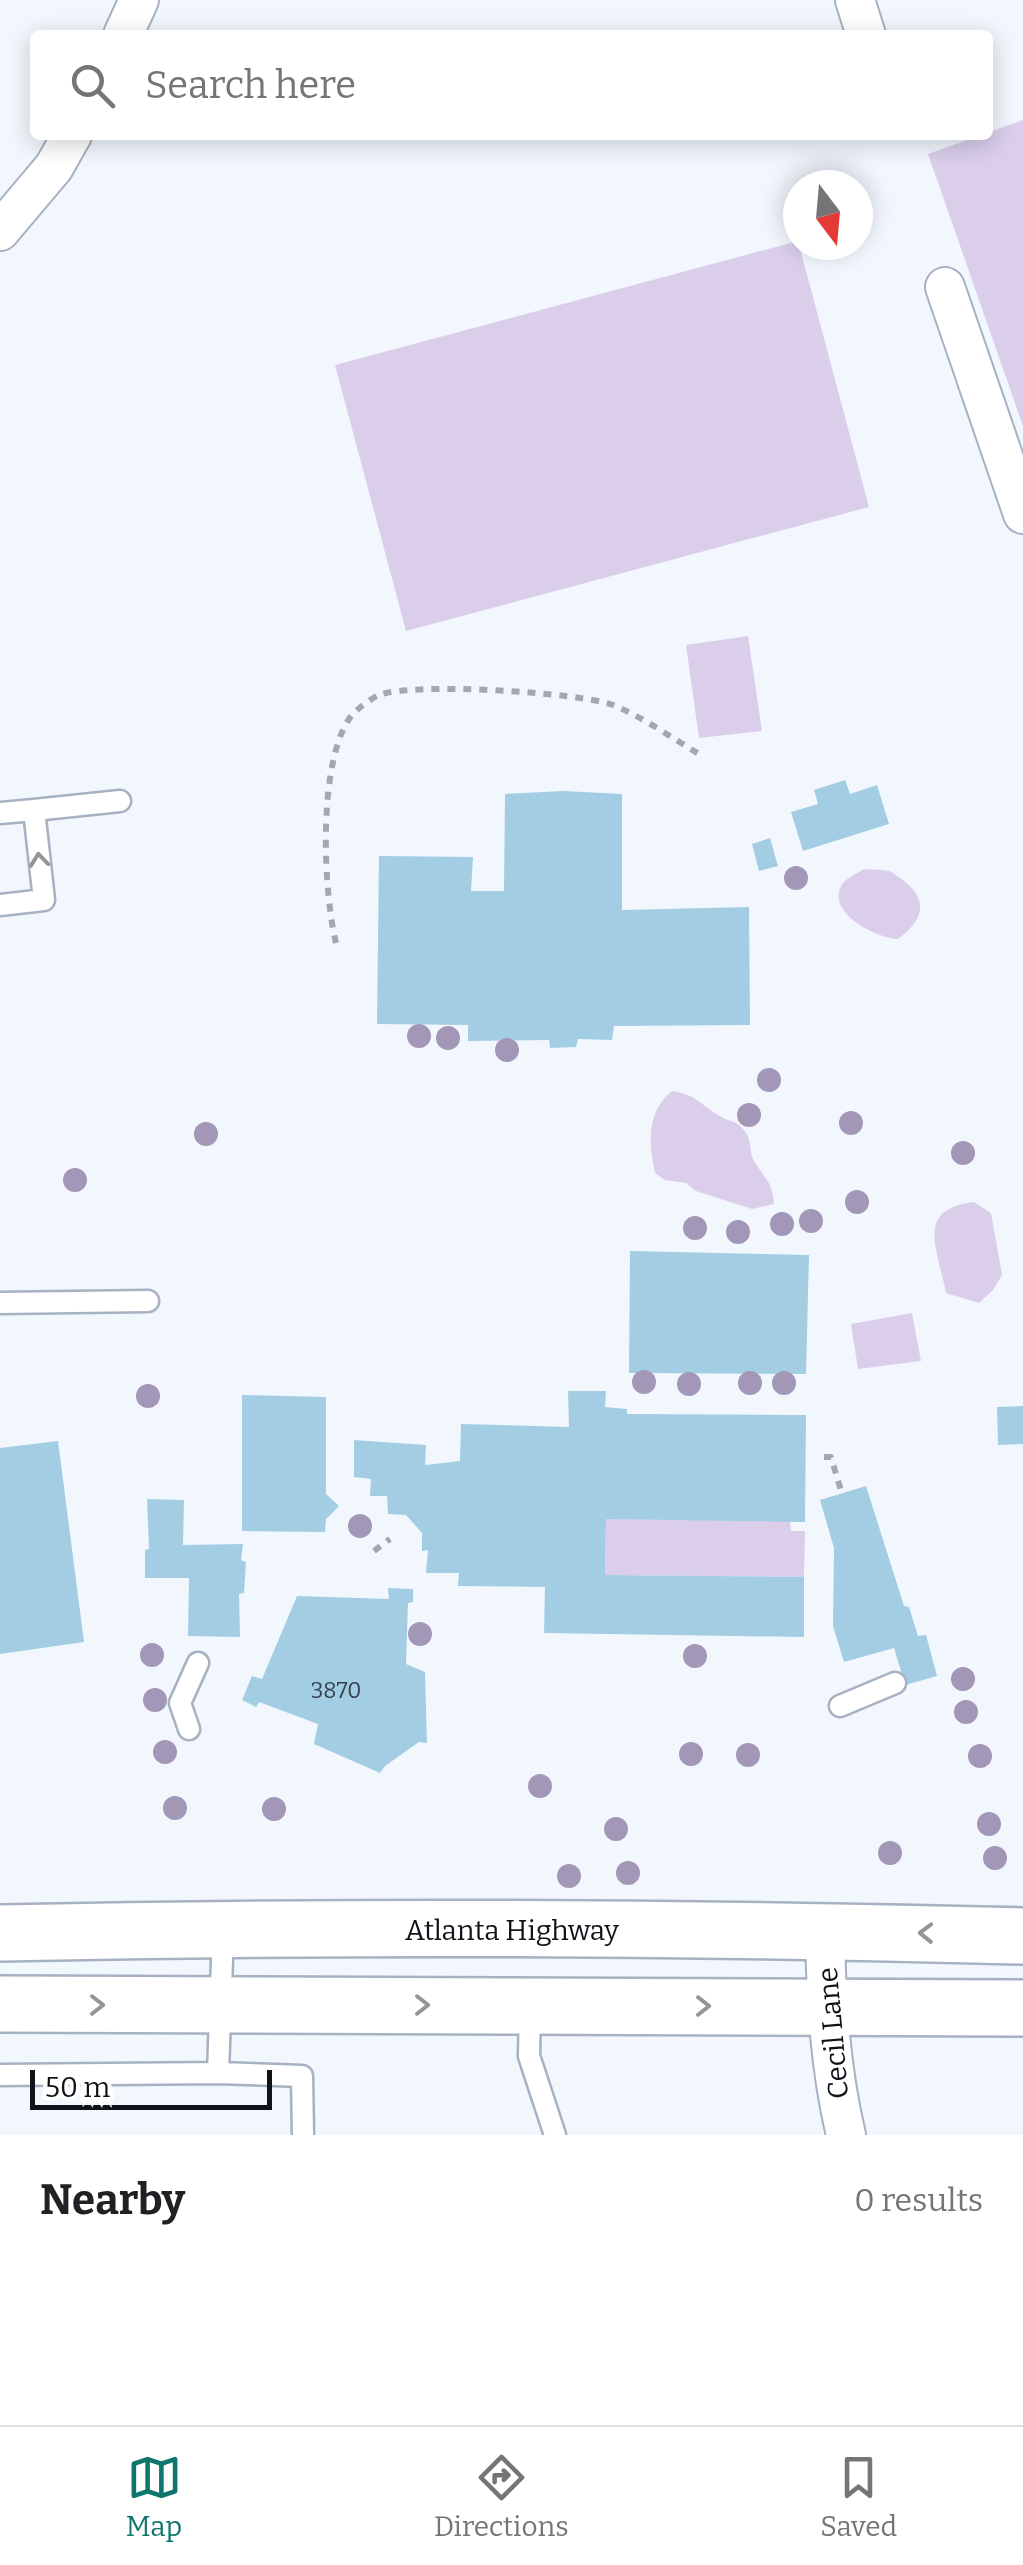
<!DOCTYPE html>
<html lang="en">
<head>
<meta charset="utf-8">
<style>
	:root { --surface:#fff; --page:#f2f2f2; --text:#202124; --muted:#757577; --line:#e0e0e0; --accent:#0f766e }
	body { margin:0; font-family:Bitter,serif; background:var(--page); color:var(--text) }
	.compass { position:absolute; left:783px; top:170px; width:90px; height:90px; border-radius:50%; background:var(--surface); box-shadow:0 5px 25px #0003; rotate:164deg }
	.scale { position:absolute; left:30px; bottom:25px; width:242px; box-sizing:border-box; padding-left:10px; border:5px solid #10141a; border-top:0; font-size:28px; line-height:35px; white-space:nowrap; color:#10141a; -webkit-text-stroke:8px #fff; paint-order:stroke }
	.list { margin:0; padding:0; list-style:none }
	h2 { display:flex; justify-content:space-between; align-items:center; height:130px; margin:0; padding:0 40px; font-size:42px }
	h2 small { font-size:32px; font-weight:400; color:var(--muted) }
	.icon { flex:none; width:55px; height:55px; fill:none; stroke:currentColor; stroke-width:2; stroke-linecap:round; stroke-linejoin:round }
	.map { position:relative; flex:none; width:1023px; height:2135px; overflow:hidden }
	.search { position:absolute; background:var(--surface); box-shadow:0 5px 25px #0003; left:30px; right:30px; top:30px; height:110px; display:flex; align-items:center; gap:25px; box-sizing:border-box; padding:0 35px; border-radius:10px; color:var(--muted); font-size:38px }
	.sheet { height:290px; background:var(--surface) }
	nav { display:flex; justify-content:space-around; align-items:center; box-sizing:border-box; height:140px; border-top:2px solid var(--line); background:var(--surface); font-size:28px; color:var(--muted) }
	nav a { display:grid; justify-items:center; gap:5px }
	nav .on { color:var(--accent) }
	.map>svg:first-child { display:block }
</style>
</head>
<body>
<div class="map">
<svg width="1023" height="2135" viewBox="0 0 1023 2135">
	<rect width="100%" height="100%" fill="#f2f7fe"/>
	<path fill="#daceeb" d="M1023 120V426L928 154Z
		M798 241 869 507 406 631 335 365Z
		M748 636 762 731 699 738 686 645Z
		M864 869C871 870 882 869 889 871 891 871 901 879 903 880 930 901 923 920 898 939 875 938 823 911 843 883 847 878 858 873 864 869Z
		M672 1091C698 1095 700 1105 720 1116 731 1123 738 1120 746 1133 752 1142 749 1154 755 1163 766 1179 773 1184 774 1204L752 1209 696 1191 686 1183 665 1180 655 1173C648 1143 647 1111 672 1091Z
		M974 1202 991 1213 1002 1275 993 1290 979 1303 946 1293C938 1250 914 1209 974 1202Z
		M912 1313 921 1361 858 1369 851 1324Z
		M606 1519 790 1521 791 1531H805L804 1577 605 1575Z"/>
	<path fill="#a3cde3" d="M845 780 850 794 877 785 889 824 803 851 791 812 818 804 814 790Z
		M563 791 622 794V910L749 907 750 1025 614 1026 612 1040 578 1039 576 1047 550 1048 549 1040 468 1041V1025L377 1024 379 856 473 857 471 891H504L505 794Z
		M770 838 778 866 759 871 752 844Z
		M630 1251 809 1255 806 1374 629 1373Z
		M568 1391H606L605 1407 627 1409V1414L806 1415 805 1522 606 1519 605 1575 804 1577V1637L544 1633 545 1587 458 1586 459 1573H426L428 1550 422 1551V1533L406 1515 388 1514 387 1496H370L371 1479 354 1477V1440L426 1445 425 1465 460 1461 461 1424 569 1427Z
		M242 1395 326 1397V1494L339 1506 326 1519 325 1532 242 1531Z
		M1023 1406V1444L998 1445 997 1407Z
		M58 1441 84 1642 0 1654V1448Z
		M866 1486 904 1606 909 1607 918 1636 926 1635 937 1676 905 1685 894 1648 844 1662 833 1626 834 1548 820 1500Z
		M147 1499 184 1500 183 1545 243 1544 241 1560 246 1562 244 1593 239 1594 240 1637 188 1636 189 1578H145V1550L149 1549Z
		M388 1588 413 1589V1602L408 1603 406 1664 425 1672 427 1743 419 1742 385 1766 380 1773 314 1744 318 1724 259 1702 256 1707 242 1700 252 1676 262 1679 297 1596 389 1599Z"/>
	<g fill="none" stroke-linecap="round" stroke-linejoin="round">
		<g stroke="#a6b2c1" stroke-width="25">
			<path id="lane" d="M34 810 120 801
				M0 813 34 810 44 900 0 905
				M0 1303 148 1301
				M840 1706 895 1683
				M189 1729 180 1703 198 1663
				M530 2006 529 2056 555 2135
				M218 2073 302 2076 303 2135
				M0 2075 218 2073 223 1931"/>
		</g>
		<g stroke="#a6b2c1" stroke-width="42">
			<path id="street" d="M855 0 866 35
				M123 35 139 0
				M0 231 54 167 72 135
				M945 287 1023 514
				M825 1931C826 1999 830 2068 846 2135"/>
		</g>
		<g stroke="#a6b2c1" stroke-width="60">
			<path id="secondary" d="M0 1933C341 1926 682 1927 1023 1936
				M0 2004 1023 2008"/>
		</g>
		<path stroke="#a3a8af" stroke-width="6" stroke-dasharray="8 8" stroke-linecap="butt" d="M336 943C323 890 318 766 349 719 354 711 370 699 379 695 413 682 577 692 613 705 643 717 672 738 699 754
			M824 1457H831L842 1494
			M374 1551 390 1539"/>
		<use href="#lane" stroke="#fff" stroke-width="20"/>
		<use href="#street" stroke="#fff" stroke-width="38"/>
		<use href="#secondary" stroke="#fff" stroke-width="55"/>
	</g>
	<g fill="#a297b6">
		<circle cx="796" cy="878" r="12"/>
		<circle cx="419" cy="1036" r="12"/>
		<circle cx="448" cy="1038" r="12"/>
		<circle cx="507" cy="1050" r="12"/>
		<circle cx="769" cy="1080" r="12"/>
		<circle cx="749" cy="1115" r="12"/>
		<circle cx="851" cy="1123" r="12"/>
		<circle cx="206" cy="1134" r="12"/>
		<circle cx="963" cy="1153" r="12"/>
		<circle cx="75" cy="1180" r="12"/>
		<circle cx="857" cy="1202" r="12"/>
		<circle cx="811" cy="1221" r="12"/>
		<circle cx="782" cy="1224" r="12"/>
		<circle cx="695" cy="1228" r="12"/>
		<circle cx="738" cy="1232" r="12"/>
		<circle cx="644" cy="1382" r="12"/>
		<circle cx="750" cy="1383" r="12"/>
		<circle cx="784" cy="1383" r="12"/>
		<circle cx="689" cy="1384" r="12"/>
		<circle cx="148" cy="1396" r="12"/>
		<circle cx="360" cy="1526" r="12"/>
		<circle cx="420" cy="1634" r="12"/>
		<circle cx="152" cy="1655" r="12"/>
		<circle cx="695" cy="1656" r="12"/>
		<circle cx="963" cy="1679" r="12"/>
		<circle cx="155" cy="1700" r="12"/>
		<circle cx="966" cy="1712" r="12"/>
		<circle cx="165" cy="1752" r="12"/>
		<circle cx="691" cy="1754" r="12"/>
		<circle cx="748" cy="1755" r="12"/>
		<circle cx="980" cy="1756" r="12"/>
		<circle cx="540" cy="1786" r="12"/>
		<circle cx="175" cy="1808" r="12"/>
		<circle cx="274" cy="1809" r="12"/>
		<circle cx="989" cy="1824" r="12"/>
		<circle cx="616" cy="1829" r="12"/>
		<circle cx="890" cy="1853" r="12"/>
		<circle cx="995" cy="1858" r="12"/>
		<circle cx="628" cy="1873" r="12"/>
		<circle cx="569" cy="1876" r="12"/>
	</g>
	<defs><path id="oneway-chevron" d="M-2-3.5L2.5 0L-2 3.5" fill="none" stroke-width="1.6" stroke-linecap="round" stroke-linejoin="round" transform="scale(2.5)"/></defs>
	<g stroke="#939598">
		<use href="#oneway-chevron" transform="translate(39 860) rotate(-96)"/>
		<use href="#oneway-chevron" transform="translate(926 1933) rotate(-179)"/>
		<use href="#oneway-chevron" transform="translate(97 2005)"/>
		<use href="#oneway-chevron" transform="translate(422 2005)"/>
		<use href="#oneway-chevron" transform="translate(703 2006)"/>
	</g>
	<g text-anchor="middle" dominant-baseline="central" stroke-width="9" stroke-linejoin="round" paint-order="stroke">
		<g font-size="22" fill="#35424c">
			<text x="336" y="1690">3870</text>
		</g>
		<g font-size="28" fill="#10141a" stroke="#fff">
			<text x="512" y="1930">Atlanta Highway</text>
			<text transform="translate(833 2033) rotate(-95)">Cecil Lane</text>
		</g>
	</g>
</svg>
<svg class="compass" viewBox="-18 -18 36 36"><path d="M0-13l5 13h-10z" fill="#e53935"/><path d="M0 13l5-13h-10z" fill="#757577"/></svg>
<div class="scale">50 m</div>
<div class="search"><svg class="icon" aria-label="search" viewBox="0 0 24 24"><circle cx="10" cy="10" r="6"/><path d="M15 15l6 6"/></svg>Search here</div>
</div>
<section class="sheet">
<h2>Nearby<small>0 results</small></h2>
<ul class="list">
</ul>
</section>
<nav>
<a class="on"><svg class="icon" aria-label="map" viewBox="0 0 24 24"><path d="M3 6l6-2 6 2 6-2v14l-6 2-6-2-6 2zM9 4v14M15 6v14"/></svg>Map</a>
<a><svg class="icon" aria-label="directions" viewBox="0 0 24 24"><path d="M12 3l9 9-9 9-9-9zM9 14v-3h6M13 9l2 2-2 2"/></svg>Directions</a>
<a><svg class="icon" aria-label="saved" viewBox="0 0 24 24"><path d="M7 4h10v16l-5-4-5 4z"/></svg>Saved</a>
</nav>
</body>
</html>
